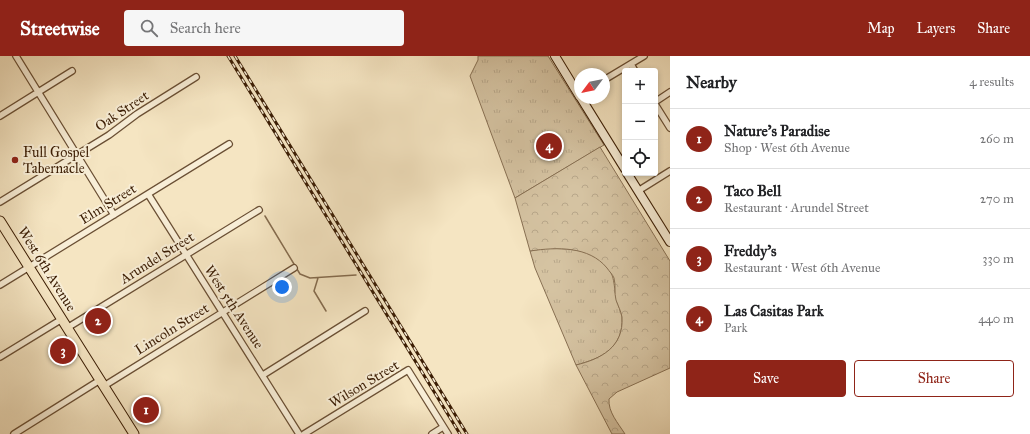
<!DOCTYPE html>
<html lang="en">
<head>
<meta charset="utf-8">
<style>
	:root { --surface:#fff; --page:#f6f6f6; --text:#202124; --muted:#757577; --line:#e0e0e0; --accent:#8f2418 }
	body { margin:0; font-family:"IM FELL Great Primer",serif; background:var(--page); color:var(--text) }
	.controls { position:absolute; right:12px; top:12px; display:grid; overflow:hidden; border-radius:4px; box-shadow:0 2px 6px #0003 }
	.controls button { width:36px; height:36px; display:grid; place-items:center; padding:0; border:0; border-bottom:1px solid var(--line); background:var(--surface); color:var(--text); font:20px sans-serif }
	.compass { position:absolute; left:574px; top:12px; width:36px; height:36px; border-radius:50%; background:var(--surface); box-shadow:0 2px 6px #0003; rotate:238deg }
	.you { position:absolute; left:282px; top:231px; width:14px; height:14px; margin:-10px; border:3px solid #fff; border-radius:50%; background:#1a73e8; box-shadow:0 0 0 6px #1a73e833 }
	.badge { display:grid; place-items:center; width:26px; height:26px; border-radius:50%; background:var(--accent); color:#fff; font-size:13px; font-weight:700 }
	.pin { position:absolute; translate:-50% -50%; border:2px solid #fff; box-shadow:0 1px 4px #0006 }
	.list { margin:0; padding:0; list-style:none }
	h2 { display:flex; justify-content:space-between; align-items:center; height:52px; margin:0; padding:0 16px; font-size:17px }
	h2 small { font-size:13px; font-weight:400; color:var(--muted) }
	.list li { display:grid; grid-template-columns:26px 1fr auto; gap:12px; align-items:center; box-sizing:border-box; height:60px; padding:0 16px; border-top:1px solid var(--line) }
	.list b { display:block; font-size:15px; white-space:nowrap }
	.list p { margin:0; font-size:13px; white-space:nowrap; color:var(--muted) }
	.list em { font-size:13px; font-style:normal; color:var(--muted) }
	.actions { display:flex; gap:8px; padding:12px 16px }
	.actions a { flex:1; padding:9px 0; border:1px solid var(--accent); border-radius:4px; text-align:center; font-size:14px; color:var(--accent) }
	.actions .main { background:var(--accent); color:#fff }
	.icon { flex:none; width:22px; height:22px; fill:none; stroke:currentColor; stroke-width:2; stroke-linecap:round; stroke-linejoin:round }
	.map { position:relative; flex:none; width:670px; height:378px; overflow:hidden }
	header { display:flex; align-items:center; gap:24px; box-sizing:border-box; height:56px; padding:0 20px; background:var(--accent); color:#fff }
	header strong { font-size:19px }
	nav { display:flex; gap:22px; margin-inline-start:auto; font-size:14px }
	.search { width:280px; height:36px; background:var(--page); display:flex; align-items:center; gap:10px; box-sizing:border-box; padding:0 14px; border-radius:4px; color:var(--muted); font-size:15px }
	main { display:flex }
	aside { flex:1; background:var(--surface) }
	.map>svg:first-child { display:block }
</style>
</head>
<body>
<header>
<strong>Streetwise</strong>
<div class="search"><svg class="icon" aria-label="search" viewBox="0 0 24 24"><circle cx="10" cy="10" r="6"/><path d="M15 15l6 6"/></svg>Search here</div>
<nav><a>Map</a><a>Layers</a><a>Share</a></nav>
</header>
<main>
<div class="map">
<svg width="670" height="378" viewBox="0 0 670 378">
	<defs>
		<pattern id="grass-tufts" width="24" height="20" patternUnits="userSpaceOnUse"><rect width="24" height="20" fill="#d5c3a2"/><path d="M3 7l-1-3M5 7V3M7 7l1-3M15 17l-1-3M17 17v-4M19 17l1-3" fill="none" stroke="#b8a78a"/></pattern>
		<pattern id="forest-crowns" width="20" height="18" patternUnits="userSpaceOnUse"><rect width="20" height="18" fill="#d5c3a2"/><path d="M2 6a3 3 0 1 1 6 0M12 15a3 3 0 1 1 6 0" fill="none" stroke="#b8a78a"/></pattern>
	</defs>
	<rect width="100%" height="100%" fill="#f5e5c2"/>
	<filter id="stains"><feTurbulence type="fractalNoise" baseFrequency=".005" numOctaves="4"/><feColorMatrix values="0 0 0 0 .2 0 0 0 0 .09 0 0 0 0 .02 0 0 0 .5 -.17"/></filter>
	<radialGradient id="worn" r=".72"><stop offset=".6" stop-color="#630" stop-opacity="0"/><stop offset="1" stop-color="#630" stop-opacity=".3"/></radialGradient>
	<path fill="url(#grass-tufts)" stroke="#887053" d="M478 0H548L604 89 515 142 470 20 478 4Z
		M546 192C564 193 585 192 599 203 615 215 613 224 616 241 617 248 621 254 622 261 624 292 600 303 576 309L535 212 530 195Z"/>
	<path fill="url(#forest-crowns)" stroke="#887053" d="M600 91 670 205V312L617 336 609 343C608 356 618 367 625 378H612L576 309C601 303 624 291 622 261 621 255 618 250 616 244 614 237 616 229 614 222 613 219 609 215 607 212 589 190 557 191 530 195L515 142Z"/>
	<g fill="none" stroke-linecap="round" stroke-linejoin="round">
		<path stroke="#856c4f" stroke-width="1.5" d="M265 160 300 218 310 222 356 219
			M318 222 314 235 326 255"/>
		<g stroke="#6a4f34" stroke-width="8">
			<path id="street" d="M16 0 114 159
				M631 8 635 15
				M604 24 644 0
				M655 46 670 36
				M655 48 670 72
				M0 60 72 15
				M638 135 670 115
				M148 138 299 378
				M0 146 109 79 137 58 196 21
				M0 229 229 88
				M67 272 259 154
				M0 301 62 263
				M263 319 365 255
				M104 330 294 212
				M14 378 100 324
				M304 378 408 314 448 378
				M432 378 443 371"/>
		</g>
		<g stroke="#3b1d04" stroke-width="10">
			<path id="secondary" d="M555 0 580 41
				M581 42 625 113
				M627 117 670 186"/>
		</g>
		<g stroke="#3b1d04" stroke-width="11">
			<path id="primary" d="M0 165 134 378"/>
		</g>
		<use href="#street" stroke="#f8eed7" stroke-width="5.5"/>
		<use href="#secondary" stroke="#f8eed7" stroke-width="8"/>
		<use href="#primary" stroke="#f5e5c2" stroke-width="9"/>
		<g stroke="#3b1d04" stroke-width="3">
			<path id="rail" d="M228 0 460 378
				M235 0 467 378"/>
		</g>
		<use href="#rail" stroke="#f8eed7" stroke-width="1.5" stroke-dasharray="4.5" stroke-linecap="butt"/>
	</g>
	<circle fill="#8f2418" stroke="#f8eed7" stroke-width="1.5" cx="15" cy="104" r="4"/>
	<g text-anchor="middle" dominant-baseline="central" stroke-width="4" stroke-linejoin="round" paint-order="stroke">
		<g font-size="14" fill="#3b1d04" stroke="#f8eed7">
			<text transform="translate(122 55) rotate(-34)">Oak Street</text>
			<text transform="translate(108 148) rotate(-32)">Elm Street</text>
			<text transform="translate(157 202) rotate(-32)">Arundel Street</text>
			<text transform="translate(47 213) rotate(58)">West 6th Avenue</text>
			<text transform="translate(234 251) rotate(57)">West 5th Avenue</text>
			<text transform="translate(172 273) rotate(-32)">Lincoln Street</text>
			<text transform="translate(364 328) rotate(-31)">Wilson Street</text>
		</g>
		<g font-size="14" fill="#3b1d04" stroke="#f8eed7" text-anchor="start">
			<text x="23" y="96">Full Gospel<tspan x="23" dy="16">Tabernacle</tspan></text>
		</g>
	</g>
	<rect width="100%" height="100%" filter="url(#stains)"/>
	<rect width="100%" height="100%" fill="url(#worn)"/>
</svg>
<div class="controls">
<button>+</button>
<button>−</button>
<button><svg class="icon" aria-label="locate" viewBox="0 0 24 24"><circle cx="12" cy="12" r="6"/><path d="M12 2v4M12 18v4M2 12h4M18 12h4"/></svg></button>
</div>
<svg class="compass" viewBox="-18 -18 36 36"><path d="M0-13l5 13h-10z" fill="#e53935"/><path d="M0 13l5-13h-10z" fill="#757577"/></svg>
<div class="you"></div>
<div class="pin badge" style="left:146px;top:354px">1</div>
<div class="pin badge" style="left:98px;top:265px">2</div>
<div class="pin badge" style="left:63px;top:295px">3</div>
<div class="pin badge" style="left:549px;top:90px">4</div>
</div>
<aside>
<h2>Nearby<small>4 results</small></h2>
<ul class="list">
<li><span class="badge">1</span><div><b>Nature's Paradise</b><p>Shop · West 6th Avenue</p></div><em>260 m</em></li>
<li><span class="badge">2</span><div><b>Taco Bell</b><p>Restaurant · Arundel Street</p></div><em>270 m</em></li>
<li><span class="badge">3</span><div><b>Freddy's</b><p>Restaurant · West 6th Avenue</p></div><em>330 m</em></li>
<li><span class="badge">4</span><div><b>Las Casitas Park</b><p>Park</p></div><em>440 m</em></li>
</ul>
<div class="actions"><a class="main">Save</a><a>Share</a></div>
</aside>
</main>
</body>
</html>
